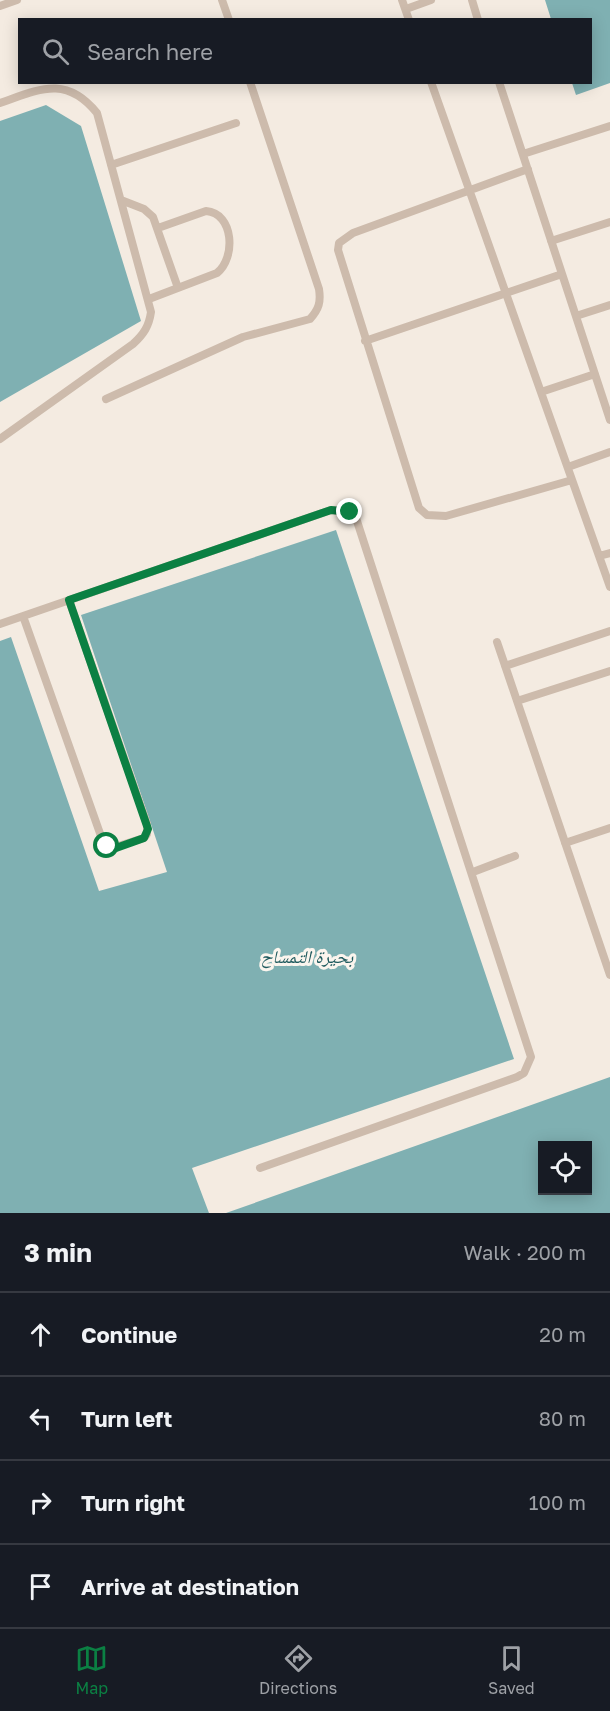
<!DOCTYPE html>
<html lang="en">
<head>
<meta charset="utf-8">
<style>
	:root { --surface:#171b24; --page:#242831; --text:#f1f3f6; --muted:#9ea1a6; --line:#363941; --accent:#0b8043 }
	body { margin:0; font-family:"Golos Text","Noto Naskh Arabic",sans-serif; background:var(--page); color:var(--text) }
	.controls { position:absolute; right:18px; bottom:18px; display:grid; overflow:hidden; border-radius:0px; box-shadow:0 3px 15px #0003 }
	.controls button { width:54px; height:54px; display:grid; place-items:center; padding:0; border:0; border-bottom:2px solid var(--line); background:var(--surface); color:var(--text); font:30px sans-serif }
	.stop { position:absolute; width:18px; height:18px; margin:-14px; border:4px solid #0b8043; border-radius:50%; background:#fff }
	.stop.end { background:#0b8043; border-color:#fff; box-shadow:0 2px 6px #0008 }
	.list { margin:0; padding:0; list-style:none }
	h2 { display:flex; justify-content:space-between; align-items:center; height:78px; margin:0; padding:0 24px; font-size:26px }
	h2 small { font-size:20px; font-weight:400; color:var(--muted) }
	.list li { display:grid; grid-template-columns:39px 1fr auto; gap:18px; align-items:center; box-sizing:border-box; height:84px; padding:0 24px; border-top:2px solid var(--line) }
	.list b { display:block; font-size:22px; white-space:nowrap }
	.list em { font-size:20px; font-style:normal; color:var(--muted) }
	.icon { flex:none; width:33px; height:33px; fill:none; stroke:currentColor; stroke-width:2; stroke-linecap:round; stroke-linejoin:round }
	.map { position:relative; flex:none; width:610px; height:1213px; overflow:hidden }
	.search { position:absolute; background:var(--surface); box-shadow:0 3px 15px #0003; left:18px; right:18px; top:18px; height:66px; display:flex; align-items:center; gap:15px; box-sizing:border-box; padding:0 21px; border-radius:0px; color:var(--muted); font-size:22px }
	.sheet { height:414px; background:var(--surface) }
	nav { display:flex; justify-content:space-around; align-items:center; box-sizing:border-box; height:84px; border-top:2px solid var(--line); background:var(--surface); font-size:16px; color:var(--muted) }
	nav a { display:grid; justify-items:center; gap:3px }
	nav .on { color:var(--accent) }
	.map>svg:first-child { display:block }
</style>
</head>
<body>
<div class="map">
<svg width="610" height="1213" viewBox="0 0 610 1213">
	<rect width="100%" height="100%" fill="#f4ebe1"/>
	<path fill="#7fb0b2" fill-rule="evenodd" d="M545 0H610V83L576 95 572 83 590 82V20L551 19Z
		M46 105 81 126 141 321 0 402V121Z
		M336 530 514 1059 192 1168 209 1213H0V641L11 637 99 891 167 872 81 615Z
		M610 1077V1213H226ZM542 1146H588V1190H542Z"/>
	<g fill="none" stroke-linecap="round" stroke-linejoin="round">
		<path stroke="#cdbbac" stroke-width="8" d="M222 0 229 20
			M402 0 409 20
			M472 0 478 20
			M0 6 17 0
			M406 9 431 0
			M431 82 610 587
			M499 82 610 420
			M0 103C40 89 66 75 97 113L151 312C149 326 144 334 133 344L0 439
			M523 154 610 126
			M111 165 236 123
			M528 169 353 233 339 243 338 250 419 508 427 515 446 516 572 480
			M121 200 144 209 153 217 178 288
			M551 241 610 222
			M149 299 217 273C236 258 234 213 206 211L158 228
			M576 316 610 305
			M365 341 562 274
			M541 392 595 374
			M106 399 243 337 310 319C319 309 321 302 319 289L250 82
			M568 467 610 452
			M599 556 610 553
			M23 616 102 839 112 848 144 838 147 834V824L69 600
			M0 624 331 510 350 512 356 518 531 1057 524 1073 517 1077 260 1168
			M497 642 610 975
			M505 666 610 631
			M517 701 610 671
			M565 843 610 828
			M473 872 515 856"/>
	</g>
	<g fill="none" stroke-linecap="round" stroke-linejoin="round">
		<path stroke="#0b8043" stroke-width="8" d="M107 846 116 848 144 838 148 829 69 600 331 510 350 512"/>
	</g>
	<g text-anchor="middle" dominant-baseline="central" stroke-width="6" stroke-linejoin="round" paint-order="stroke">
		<g font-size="18" font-style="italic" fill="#1f5a5e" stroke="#fbf5ee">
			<text x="307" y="956">بحيرة التمساح</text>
		</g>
	</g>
</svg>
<div class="controls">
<button><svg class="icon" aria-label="locate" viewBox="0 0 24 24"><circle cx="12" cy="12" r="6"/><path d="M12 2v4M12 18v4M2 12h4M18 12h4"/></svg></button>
</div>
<div class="stop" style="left:107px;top:846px"></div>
<div class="stop end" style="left:350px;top:512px"></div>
<div class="search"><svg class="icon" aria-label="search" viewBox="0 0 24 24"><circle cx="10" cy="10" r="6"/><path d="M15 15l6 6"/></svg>Search here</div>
</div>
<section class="sheet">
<h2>3 min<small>Walk · 200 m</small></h2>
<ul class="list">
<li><svg class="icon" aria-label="ahead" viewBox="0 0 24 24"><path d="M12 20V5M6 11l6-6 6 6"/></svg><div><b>Continue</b></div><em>20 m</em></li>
<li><svg class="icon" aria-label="left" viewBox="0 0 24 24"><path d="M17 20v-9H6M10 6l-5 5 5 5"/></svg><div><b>Turn left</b></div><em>80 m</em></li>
<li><svg class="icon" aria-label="right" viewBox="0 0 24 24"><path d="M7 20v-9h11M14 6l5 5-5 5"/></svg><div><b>Turn right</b></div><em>100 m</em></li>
<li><svg class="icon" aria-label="arrive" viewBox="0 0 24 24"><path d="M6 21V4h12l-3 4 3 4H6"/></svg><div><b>Arrive at destination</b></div></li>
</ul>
</section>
<nav>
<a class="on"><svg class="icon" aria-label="map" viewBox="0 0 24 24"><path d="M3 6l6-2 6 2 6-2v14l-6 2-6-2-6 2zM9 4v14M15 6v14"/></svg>Map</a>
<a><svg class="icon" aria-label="directions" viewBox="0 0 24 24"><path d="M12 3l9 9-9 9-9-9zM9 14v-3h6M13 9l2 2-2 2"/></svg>Directions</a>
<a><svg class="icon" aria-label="saved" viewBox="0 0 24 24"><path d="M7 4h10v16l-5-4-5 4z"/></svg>Saved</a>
</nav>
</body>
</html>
